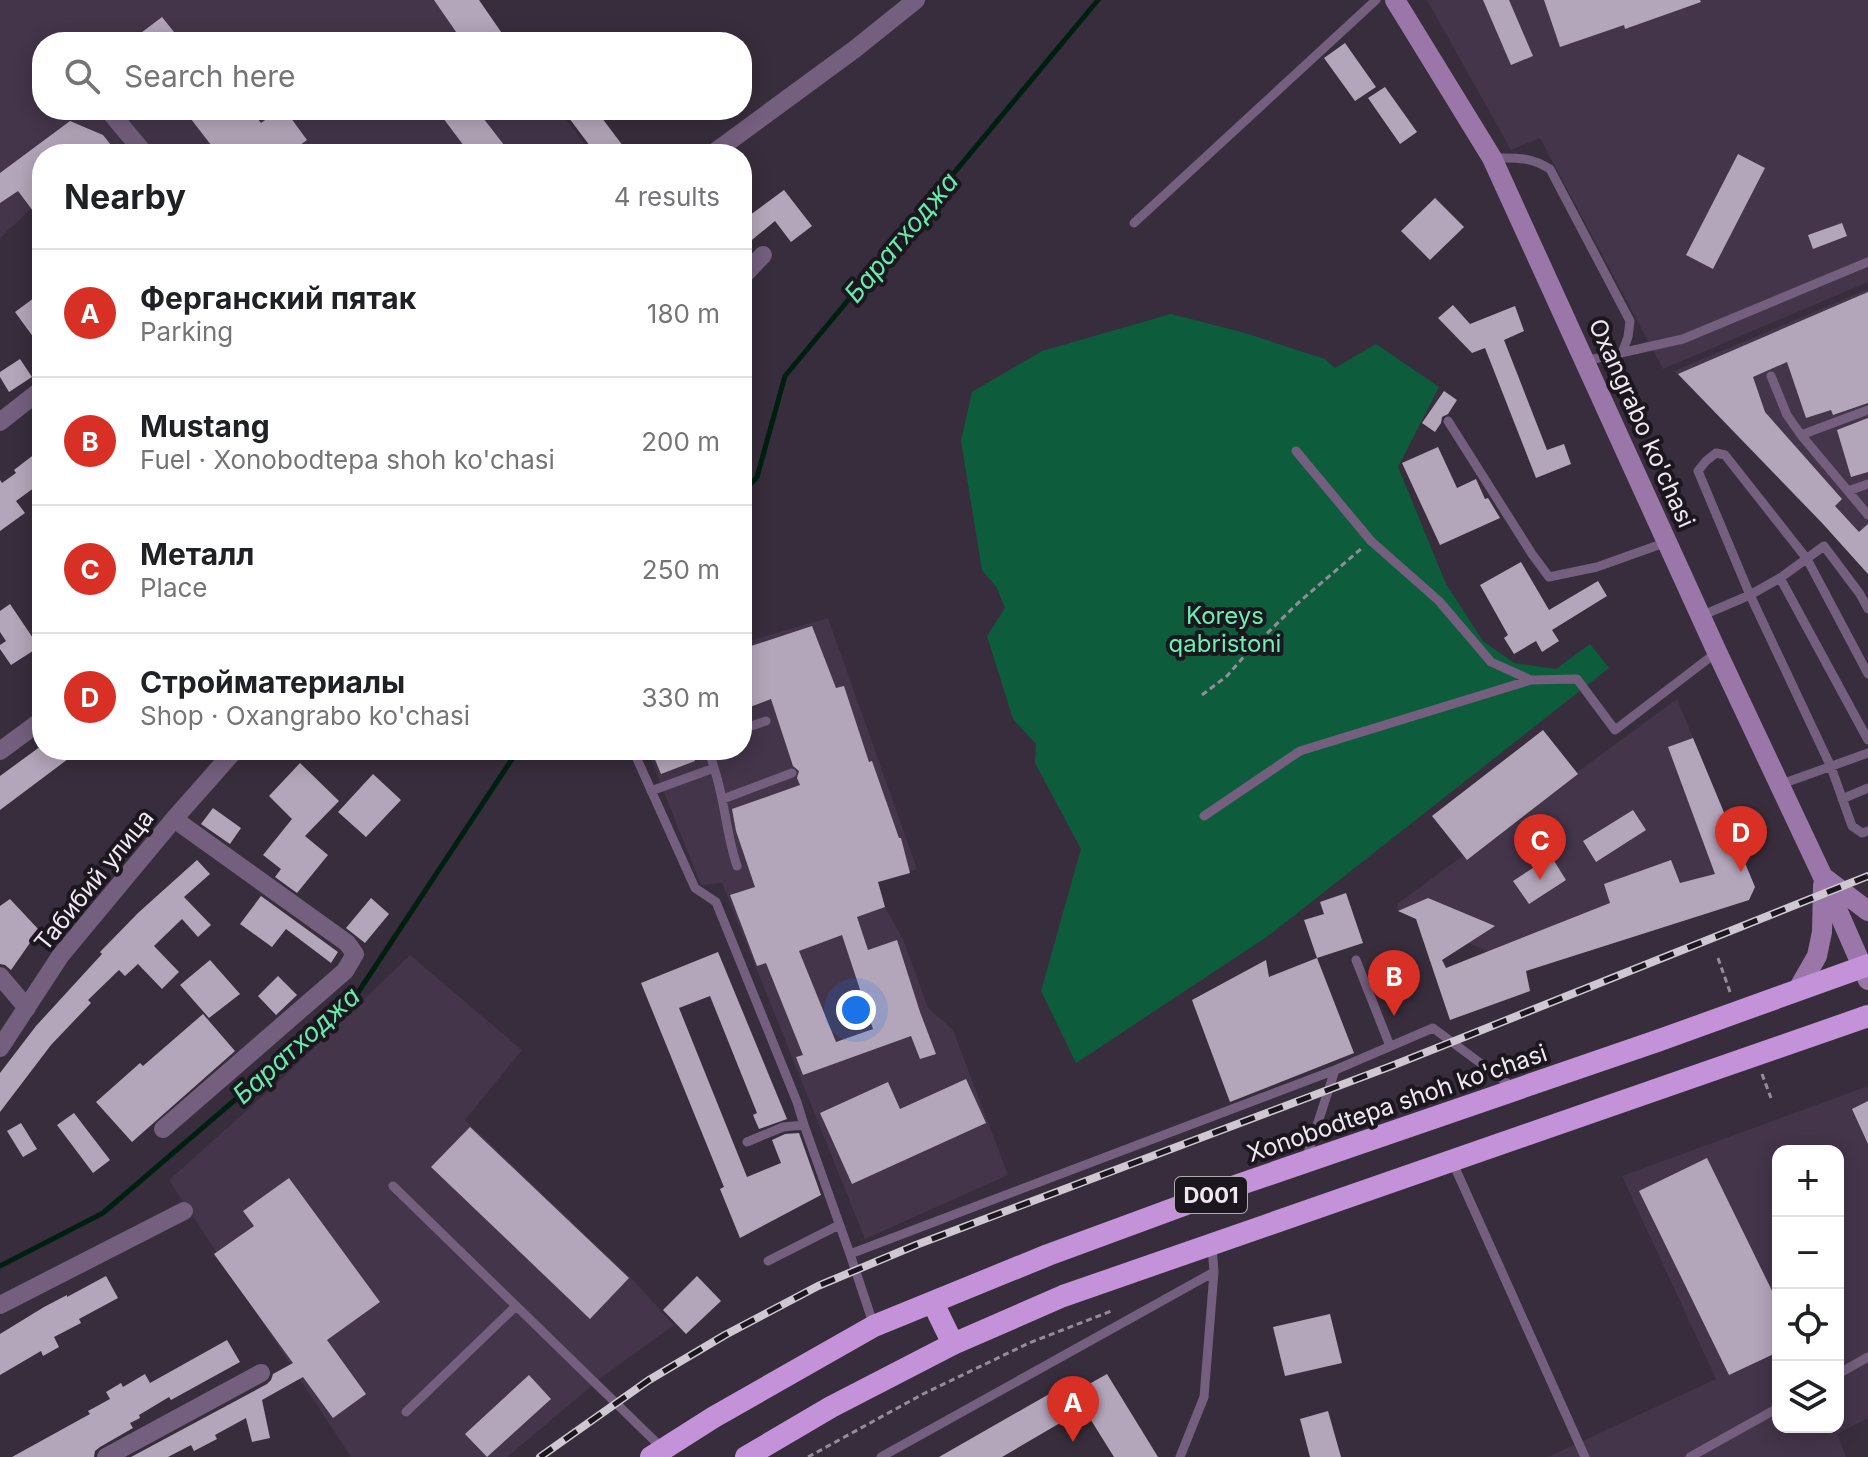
<!DOCTYPE html>
<html lang="en">
<head>
<meta charset="utf-8">
<style>
	:root { --surface:#fff; --page:#f6f6f6; --text:#202124; --muted:#757577; --line:#e0e0e0; --accent:#d93025 }
	body { margin:0; font-family:Inter,sans-serif; background:var(--page); color:var(--text) }
	.controls { position:absolute; right:24px; bottom:24px; display:grid; overflow:hidden; border-radius:16px; box-shadow:0 4px 20px #0003 }
	.controls button { width:72px; height:72px; display:grid; place-items:center; padding:0; border:0; border-bottom:2px solid var(--line); background:var(--surface); color:var(--text); font:40px sans-serif }
	.you { position:absolute; left:856px; top:1010px; width:28px; height:28px; margin:-20px; border:6px solid #fff; border-radius:50%; background:#1a73e8; box-shadow:0 0 0 12px #1a73e833 }
	.badge { display:grid; place-items:center; width:52px; height:52px; border-radius:50%; background:var(--accent); color:#fff; font-size:26px; font-weight:700 }
	.pin { position:absolute; translate:-50% -66px; filter:drop-shadow(0 2px 4px #0008) }
	.pin::after { content:''; position:absolute; top:42px; width:28px; height:24px; background:inherit; clip-path:polygon(0 0,100% 0,50% 100%) }
	.list { margin:0; padding:0; list-style:none }
	h2 { display:flex; justify-content:space-between; align-items:center; height:104px; margin:0; padding:0 32px; font-size:34px }
	h2 small { font-size:26px; font-weight:400; color:var(--muted) }
	.list li { display:grid; grid-template-columns:52px 1fr auto; gap:24px; align-items:center; box-sizing:border-box; height:128px; padding:0 32px; border-top:2px solid var(--line) }
	.list b { display:block; font-size:30px; white-space:nowrap }
	.list p { margin:0; font-size:26px; white-space:nowrap; color:var(--muted) }
	.list em { font-size:26px; font-style:normal; color:var(--muted) }
	.icon { flex:none; width:44px; height:44px; fill:none; stroke:currentColor; stroke-width:2; stroke-linecap:round; stroke-linejoin:round }
	.map { position:relative; flex:none; width:1868px; height:1457px; overflow:hidden }
	.search { position:absolute; background:var(--surface); box-shadow:0 4px 20px #0003; left:32px; top:32px; width:720px; height:88px; display:flex; align-items:center; gap:20px; box-sizing:border-box; padding:0 28px; border-radius:32px; color:var(--muted); font-size:30px }
	.panel { position:absolute; background:var(--surface); box-shadow:0 4px 20px #0003; left:32px; top:144px; width:720px; height:616px; border-radius:32px }
	.map>svg:first-child { display:block }
</style>
</head>
<body>
<div class="map">
<svg width="1868" height="1457" viewBox="0 0 1868 1457">
	<rect width="100%" height="100%" fill="#382d3c"/>
	<path fill="#44354a" fill-rule="evenodd" d="M0 0H477L509 42H42V110H559L592 154H140L127 141 108 154H42V201L31 209 0 238Z
		M1427 0H1868V282L1663 369 1540 138 1511 150Z
		M1868 289V574L1823 524 1674 371Z
		M828 618 917 869 878 882 885 907 903 939 928 1008 953 1030 1008 1175 865 1239 722 883 701 885 647 750H742V643Z
		M1677 699 1755 887 1749 900 1528 970 1398 911 1397 904Z
		M410 955 522 1050 465 1120 634 1281 674 1325 602 1377 507 1457H351L169 1180 273 1087Z
		M1868 1086V1418L1837 1434 1846 1457H1548L1716 1379 1622 1176ZM1778 1151H1838V1427H1778Z"/>
	<path fill="#0d5d3d" d="M1171 314 1245 333 1325 359 1335 368 1376 344 1439 387 1398 467 1446 584 1483 641 1514 663 1556 669 1590 644 1609 668 1268 936 1076 1063 1041 991 1081 849 1035 763 1036 744 1013 719 987 636 1005 608 997 588 982 570 961 441 972 392 1042 351Z"/>
	<g fill="none" stroke-linecap="round" stroke-linejoin="round">
		<path stroke="#001f11" stroke-width="5" d="M742 494 757 477 785 376 1098 0
			M0 1266 103 1213 355 997 518 750"/>
	</g>
	<path fill="#b4a6ba" fill-rule="evenodd" d="M434 0H479L508 42H463Z
		M1483 0H1509L1533 56 1511 65Z
		M1544 0H1700L1701 2 1625 29 1624 25 1560 47Z
		M162 17 182 42H129Z
		M1345 43 1376 87 1355 101 1324 58Z
		M1385 87 1417 132 1400 144 1368 98Z
		M184 110H251L261 123 279 110H285L307 140 288 154H218Z
		M437 110H477L511 154H470Z
		M563 110H596L629 154H596Z
		M70 121 103 135 118 154H42V223L18 191 0 203V173Z
		M1738 154 1765 168 1713 269 1686 255Z
		M784 190 812 226 791 242 775 221 742 248V221Z
		M1435 198 1464 227 1430 260 1401 231Z
		M1842 223 1847 236 1813 249 1808 235Z
		M42 292V349L15 312Z
		M1868 292V403L1833 415 1831 410 1806 418 1787 362 1753 377 1765 412 1842 499 1835 506 1859 532 1868 524V574L1823 524 1678 374Z
		M1453 305 1470 324 1515 306 1524 331 1504 340 1547 450 1564 444 1571 464 1536 478 1485 348 1472 353 1438 318Z
		M20 359 32 377 9 392 0 377V372Z
		M1444 391 1457 400 1448 414 1442 417 1441 423 1435 432 1422 423Z
		M1868 418V472L1851 477 1837 430Z
		M1438 447 1457 488 1476 479 1485 499 1488 498 1500 518 1440 545 1402 463Z
		M36 453 42 461V482L16 501 25 513 0 531V480L2 483 16 473 14 470Z
		M1521 562 1549 610 1598 581 1607 596 1552 630 1559 641 1542 652 1536 641 1514 654 1504 638 1508 635 1480 585Z
		M10 604 39 647 11 665 0 649V645L6 641 0 632V611Z
		M812 626 836 688 844 686 869 762 872 761 899 838H901L910 873 878 882 885 907 857 917 868 950 897 940 920 1012 936 1054 920 1059 911 1036 803 1075 796 1057 803 1055 766 963 757 966 730 895 755 887 736 831 732 809 800 785 797 778 799 771 793 766 771 699 742 710V649ZM842 935 873 1029 836 1042 799 951Z
		M1543 730 1578 774 1467 860 1432 816Z
		M1693 738 1755 887 1749 900 1526 971 1530 991 1450 1020 1416 919 1398 911 1428 898 1495 926 1442 960 1446 968 1610 903 1604 884 1671 860 1680 883 1715 874 1668 747Z
		M41 746 42 750H80L0 810V776Z
		M651 750H691L695 761 661 774Z
		M300 763 339 801 305 836 328 855 297 893 275 877 281 869 263 855 292 819 269 796Z
		M373 774 401 800 366 837 338 812Z
		M213 808 241 828 230 844 201 824Z
		M1633 810 1646 830 1596 862 1583 841Z
		M1551 856 1566 880 1529 904 1513 881Z
		M197 860 210 874 184 897 211 925 198 937 182 919 154 946 179 972 162 989 138 964 125 976 119 970 88 1000 91 1003 51 1045 0 1112V1073L36 1026 102 954 100 952 138 913Z
		M1346 893 1363 943 1317 958 1304 920 1324 914 1320 902Z
		M261 896 338 952 331 963 286 929 272 947 240 924Z
		M371 898 389 914 365 943 346 928Z
		M10 899 39 930 11 970 5 965 0 964V906Z
		M718 952 787 1119 759 1129 753 1115 757 1113 710 996 679 1008 747 1177 781 1163 772 1140 785 1134 799 1133 821 1195 740 1238 720 1189 724 1187 641 983Z
		M1317 958 1354 1053 1230 1102 1192 1000 1266 960 1269 977Z
		M210 960 240 994 209 1018 180 985Z
		M278 976 297 995 276 1015 258 996Z
		M203 1014 235 1051 132 1142 96 1102 140 1063 143 1066Z
		M966 1079 986 1123 852 1184 820 1113 888 1082 900 1109Z
		M1868 1101V1144L1852 1109Z
		M74 1113 110 1160 93 1173 57 1125Z
		M21 1123 37 1149 23 1157 7 1131Z
		M470 1127 629 1278 590 1319 431 1167Z
		M1707 1158 1778 1303V1352L1729 1375 1639 1191Z
		M289 1178 380 1302 327 1340 366 1394 333 1418 303 1377 262 1400 270 1438 252 1442 246 1418 215 1435 217 1439 194 1451 191 1445 168 1457H131L267 1384 271 1380 273 1374 293 1363 214 1254 254 1226 243 1211Z
		M106 1276 118 1298 79 1319 81 1323 54 1337 59 1347 43 1356 41 1351 0 1375V1334L44 1307 67 1295V1297Z
		M697 1276 721 1301 686 1334 663 1310Z
		M1330 1314 1342 1363 1285 1376 1273 1327Z
		M227 1340 240 1362 171 1400 169 1397 139 1415 140 1418 130 1423 133 1428 100 1447 95 1451 94 1457H12L90 1414 88 1411 110 1399 106 1392 121 1383 123 1387 145 1374 150 1383Z
		M1107 1374 1158 1457H1114L1084 1409 1002 1457H939L1051 1393 1057 1402Z
		M529 1375 551 1399 487 1457 465 1434Z
		M1328 1411 1341 1457H1310L1300 1419Z"/>
	<g fill="none" stroke-linecap="round" stroke-linejoin="round">
		<path stroke="#958c98" stroke-width="3" stroke-dasharray="6 4" stroke-linecap="butt" d="M1202 695 1227 676 1247 653 1298 603 1362 548
			M1718 958 1730 992
			M1762 1074 1771 1098
			M808 1457 923 1394 1029 1343 1114 1310"/>
		<path stroke="#745f7e" stroke-width="9" d="M1492 158C1515 158 1529 156 1550 169L1630 321 1628 337 1622 353
			M1134 223 1376 0
			M1585 361 1683 339 1868 262
			M1771 376 1787 415 1801 435 1868 515
			M1448 421 1532 554 1549 577 1597 567 1667 542
			M1801 435 1868 410
			M1296 451 1371 541 1439 601 1491 662 1531 680
			M1848 491 1868 484
			M1780 578 1868 740
			M1701 616 1750 595 1780 578 1824 546 1860 594 1868 609
			M1868 674 1807 559 1725 455 1716 453 1706 461 1698 471 1750 595 1831 767 1852 826 1862 833 1868 831
			M742 729 766 721
			M633 750 695 888 716 902 797 1102 804 1125
			M709 750 714 768
			M1779 785 1868 753
			M651 791 714 768C725 800 726 834 737 866
			M723 799 792 773
			M1842 799 1868 788
			M1204 816 1300 751 1531 680 1577 679 1615 730 1717 652
			M1356 960 1390 1046
			M747 1142 783 1127 804 1125 850 1254 1335 1070
			M1306 1159 1335 1070 1433 1028 1514 1088
			M1452 1161 1585 1457
			M393 1186 663 1449
			M850 1254 874 1326
			M768 1261 839 1225
			M1838 1374 1868 1357
			M406 1412 516 1306
			M881 1457 1214 1272
			M1180 1457 1204 1397 1214 1272 1212 1246
			M1690 1457 1778 1408"/>
		<path stroke="#745f7e" stroke-width="18" d="M109 111 145 154
			M712 154 855 49 916 0
			M742 277 763 255
			M0 422 42 389
			M0 751 42 720
			M0 976 27 1008
			M0 1048 61 955 174 819 235 750
			M163 1129 345 971 355 954 347 943 174 819
			M0 1305 184 1211
			M106 1457 261 1373"/>
		<path stroke="#9a77a8" stroke-width="20" d="M1395 0 1492 158 1717 652 1823 877 1868 980
			M1826 879 1868 911
			M1797 991 1817 956 1822 932 1823 885"/>
		<path stroke="#c492d8" stroke-width="22" d="M933 1303 953 1344
			M651 1457 714 1417 874 1326 1048 1255 1238 1185 1657 1041 1868 965
			M746 1457 831 1407 953 1344 1063 1296 1868 1016"/>
		<g stroke="#cfc7d2" stroke-width="8">
			<path id="rail" d="M540 1457 649 1380 725 1335 818 1286 916 1245 1394 1065 1868 876"/>
		</g>
		<use href="#rail" stroke="#1c171e" stroke-width="5" stroke-dasharray="15" stroke-linecap="butt"/>
	</g>
	<g text-anchor="middle" dominant-baseline="central" stroke-width="8" stroke-linejoin="round" paint-order="stroke">
		<rect fill="#1c171e" stroke="#b0a9b2" stroke-width="2" x="1175" y="1177" width="72" height="36" rx="6"/>
		<g font-size="22" font-weight="bold" fill="#efe8f2">
			<text x="1211" y="1195">D001</text>
		</g>
		<g font-size="24" fill="#efe8f2" stroke="#1c171e">
			<text transform="translate(1642 423) rotate(66)">Oxangrabo ko'chasi</text>
			<text transform="translate(94 880) rotate(-51)">Табибий улица</text>
			<text transform="translate(1397 1103) rotate(-19)">Xonobodtepa shoh ko'chasi</text>
		</g>
		<g font-size="24" fill="#69f1b1" stroke="#1c171e">
			<text x="1225" y="615">Koreys<tspan x="1225" dy="28">qabristoni</tspan></text>
		</g>
		<g font-size="26" font-style="italic" fill="#64ecad" stroke="#1c171e">
			<text transform="translate(901 237) rotate(-50)">Баратходжа</text>
			<text transform="translate(296 1045) rotate(-42)">Баратходжа</text>
		</g>
	</g>
</svg>
<div class="controls">
<button>+</button>
<button>−</button>
<button><svg class="icon" aria-label="locate" viewBox="0 0 24 24"><circle cx="12" cy="12" r="6"/><path d="M12 2v4M12 18v4M2 12h4M18 12h4"/></svg></button>
<button><svg class="icon" aria-label="layers" viewBox="0 0 24 24"><path d="M12 4l9 5-9 5-9-5zM3 14l9 5 9-5"/></svg></button>
</div>
<div class="you"></div>
<div class="pin badge" style="left:1073px;top:1442px">A</div>
<div class="pin badge" style="left:1394px;top:1016px">B</div>
<div class="pin badge" style="left:1540px;top:880px">C</div>
<div class="pin badge" style="left:1741px;top:872px">D</div>
<div class="search"><svg class="icon" aria-label="search" viewBox="0 0 24 24"><circle cx="10" cy="10" r="6"/><path d="M15 15l6 6"/></svg>Search here</div>
<section class="panel">
<h2>Nearby<small>4 results</small></h2>
<ul class="list">
<li><span class="badge">A</span><div><b>Ферганский пятак</b><p>Parking</p></div><em>180 m</em></li>
<li><span class="badge">B</span><div><b>Mustang</b><p>Fuel · Xonobodtepa shoh ko'chasi</p></div><em>200 m</em></li>
<li><span class="badge">C</span><div><b>Металл</b><p>Place</p></div><em>250 m</em></li>
<li><span class="badge">D</span><div><b>Стройматериалы</b><p>Shop · Oxangrabo ko'chasi</p></div><em>330 m</em></li>
</ul>
</section>
</div>
</body>
</html>
